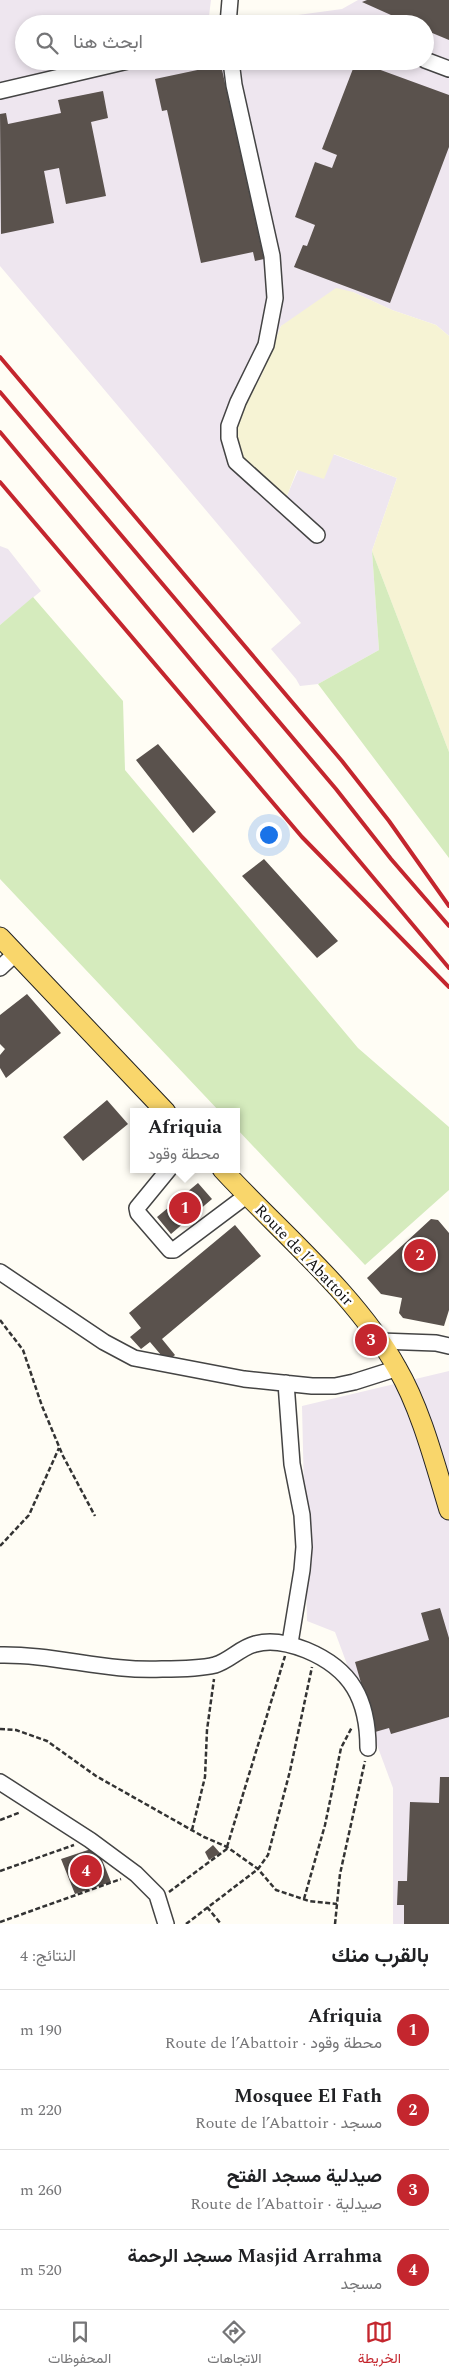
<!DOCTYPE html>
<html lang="ar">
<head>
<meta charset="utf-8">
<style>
	:root { --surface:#fff; --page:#f2f2f2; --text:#202124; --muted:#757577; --line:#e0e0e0; --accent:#c4262e }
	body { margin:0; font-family:Spectral,Vazirmatn,serif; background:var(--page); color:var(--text); direction:rtl }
	.you { position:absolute; left:268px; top:834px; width:18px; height:18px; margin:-12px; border:4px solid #fff; border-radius:50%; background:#1a73e8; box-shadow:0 0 0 8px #1a73e833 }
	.badge { display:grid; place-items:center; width:32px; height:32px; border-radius:50%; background:var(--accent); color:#fff; font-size:16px; font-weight:700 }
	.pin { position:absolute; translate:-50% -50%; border:2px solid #fff; box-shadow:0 1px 5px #0006 }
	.popup { position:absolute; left:130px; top:1108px; width:110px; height:65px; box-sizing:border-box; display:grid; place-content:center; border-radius:0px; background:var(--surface); filter:drop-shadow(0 1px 4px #0005); font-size:16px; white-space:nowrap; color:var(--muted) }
	.popup b { font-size:19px; color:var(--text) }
	.popup::after { content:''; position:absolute; left:50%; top:100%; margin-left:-10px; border:10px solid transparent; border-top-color:var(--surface) }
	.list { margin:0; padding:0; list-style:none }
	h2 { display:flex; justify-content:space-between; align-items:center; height:65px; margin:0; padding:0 20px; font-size:21px }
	h2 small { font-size:16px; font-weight:400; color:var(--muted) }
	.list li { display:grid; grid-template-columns:32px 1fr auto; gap:15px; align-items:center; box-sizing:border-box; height:80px; padding:0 20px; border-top:1px solid var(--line) }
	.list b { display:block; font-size:19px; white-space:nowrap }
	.list p { margin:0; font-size:16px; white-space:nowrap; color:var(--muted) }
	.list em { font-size:16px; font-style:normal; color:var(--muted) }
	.icon { flex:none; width:28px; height:28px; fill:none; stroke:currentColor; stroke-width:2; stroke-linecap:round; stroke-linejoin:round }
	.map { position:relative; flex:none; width:449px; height:1924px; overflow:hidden; direction:ltr }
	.search { position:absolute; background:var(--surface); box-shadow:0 2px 8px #0003; left:15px; right:15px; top:15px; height:55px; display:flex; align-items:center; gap:12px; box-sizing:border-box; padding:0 18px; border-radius:28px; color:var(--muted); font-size:19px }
	.sheet { height:385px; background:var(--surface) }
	nav { display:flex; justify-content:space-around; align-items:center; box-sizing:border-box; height:70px; border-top:1px solid var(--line); background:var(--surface); font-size:14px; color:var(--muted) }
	nav a { display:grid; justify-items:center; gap:2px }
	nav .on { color:var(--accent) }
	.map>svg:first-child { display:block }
</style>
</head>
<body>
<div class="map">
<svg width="449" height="1924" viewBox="0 0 449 1924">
	<rect width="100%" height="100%" fill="#fffdf5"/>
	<path fill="#eee6ef" d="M0 0H211L208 24H24V61H425V24H231L342 9 358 0H449V336L436 325 392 310 353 292 281 326 261 376 244 407 285 500 298 470 333 454 397 478 372 551 379 650 318 684 300 686 296 679 271 649 301 623 0 266Z
		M0 546 8 549 41 591 0 625Z
		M449 1371V1924H393V1788L335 1632 307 1621 302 1406Z"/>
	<path fill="#f6f3d4" d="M336 288 353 292 392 310 436 325 449 336V752L372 551 397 478 334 454 324 479 297 470 285 501 240 461 236 432 244 407 261 376 281 326Z"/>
	<path fill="#d5ebbd" d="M372 551 449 752V858L318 684 379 650Z
		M33 597 123 701 125 770 358 1048 449 1127V1190L365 1265 236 1128V1112H220L0 879V625Z"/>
	<path fill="#5a524d" d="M367 0H449V40L425 30V24H411L362 2Z
		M356 61 449 95V147L390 303 294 267 303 245 307 246 315 225 295 217 315 162 332 168 337 155 322 149Z
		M221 65 264 259 255 261 253 252 201 263 167 110 162 111 155 79Z
		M103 91 108 118 91 122 106 196 66 204 59 168 44 171 54 223 1 234 0 114 6 113 8 124 61 113 58 100Z
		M158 744 216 812 193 833 136 760Z
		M264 859 338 941 317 958 242 876Z
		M27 994 61 1033 6 1078 0 1068V1055L5 1049 0 1044V1015Z
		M107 1100 128 1124 83 1161 63 1137Z
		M198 1183 212 1199 171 1234 157 1217Z
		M431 1219 438 1220 449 1233V1310L444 1326 403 1318 399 1313 402 1298 381 1294 367 1278Z
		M235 1225 261 1256 162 1339 175 1355 167 1362 150 1342 141 1349 130 1337 141 1328 129 1313Z
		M440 1608 449 1638V1717L391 1734 389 1728 375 1732 355 1662 429 1640 421 1613Z
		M440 1777H449V1924H404V1905H397L398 1881H407L410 1802 439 1803Z
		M213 1845 220 1853 209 1860 205 1852Z
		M91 1849 98 1850 111 1882 75 1894 61 1859Z"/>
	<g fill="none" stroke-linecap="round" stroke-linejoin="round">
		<g stroke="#444" stroke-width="18">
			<path id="minor" d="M228 24 230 0
				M425 60 449 69
				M231 61 234 85 272 256 275 298 266 345 238 402 229 426V438L236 462 317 535
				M0 91 128 61
				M0 968 15 954
				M169 1169 137 1208 138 1213 170 1250H174L246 1196
				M0 1272 104 1342 134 1358 244 1379 312 1386H335L354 1382 398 1368
				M380 1341 436 1343 449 1346
				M286 1383 292 1464 302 1515 304 1547 302 1570 290 1643
				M0 1655C54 1654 108 1672 162 1669 179 1669 199 1669 215 1665 229 1661 240 1648 255 1644 272 1639 291 1644 306 1650 352 1669 368 1700 368 1748
				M0 1782 90 1840 136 1874 157 1895 166 1924"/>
		</g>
		<g stroke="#222" stroke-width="21">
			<path id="major" d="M0 937 166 1112
				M222 1169C279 1231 356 1294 397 1368 421 1409 435 1464 449 1510"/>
		</g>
		<path stroke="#333" stroke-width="2.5" stroke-dasharray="5 2.5" stroke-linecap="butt" d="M0 1320 23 1350 42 1406 63 1456 95 1516
			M0 1546 29 1515 59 1448
			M0 1729 16 1730 47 1741 96 1776 204 1837 227 1847 258 1869 276 1890 309 1901 337 1904
			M0 1820 21 1812
			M192 1830 205 1777 207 1730 214 1679
			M227 1847 285 1656
			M0 1871 74 1845
			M169 1892 228 1848
			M304 1899 325 1825 341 1748 352 1727
			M207 1907 221 1924
			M0 1922 121 1879
			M186 1924 258 1869 268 1855 290 1771 312 1667
			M335 1924 340 1874 365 1761"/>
		<use href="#minor" stroke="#fff" stroke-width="15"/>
		<use href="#major" stroke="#f9d66b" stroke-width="19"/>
		<path stroke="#c4262e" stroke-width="4" d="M0 357 342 761 389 821 449 906
			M0 392 336 789 391 859 449 926
			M0 432 449 968
			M0 482 302 837 449 987"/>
	</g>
	<g text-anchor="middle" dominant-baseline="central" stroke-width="5" stroke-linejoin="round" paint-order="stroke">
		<g font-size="16" fill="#111" stroke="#fff">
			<text transform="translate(304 1255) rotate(46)">Route de l’Abattoir</text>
		</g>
	</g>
</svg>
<div class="you"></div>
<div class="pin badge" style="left:185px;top:1208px">1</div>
<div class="popup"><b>Afriquia</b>محطة وقود</div>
<div class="pin badge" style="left:420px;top:1255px">2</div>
<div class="pin badge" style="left:371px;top:1340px">3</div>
<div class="pin badge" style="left:86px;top:1871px">4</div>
<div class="search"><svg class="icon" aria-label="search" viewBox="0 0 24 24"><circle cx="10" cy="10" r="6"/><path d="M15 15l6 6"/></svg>ابحث هنا</div>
</div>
<section class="sheet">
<h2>بالقرب منك<small>النتائج: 4</small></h2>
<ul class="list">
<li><span class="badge">1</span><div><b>Afriquia</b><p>محطة وقود · Route de l’Abattoir</p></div><em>190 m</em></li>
<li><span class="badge">2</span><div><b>Mosquee El Fath</b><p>مسجد · Route de l’Abattoir</p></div><em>220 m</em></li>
<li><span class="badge">3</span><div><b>صيدلية مسجد الفتح</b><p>صيدلية · Route de l’Abattoir</p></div><em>260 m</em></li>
<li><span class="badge">4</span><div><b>Masjid Arrahma مسجد الرحمة</b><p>مسجد</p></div><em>520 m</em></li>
</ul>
</section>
<nav>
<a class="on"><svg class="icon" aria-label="map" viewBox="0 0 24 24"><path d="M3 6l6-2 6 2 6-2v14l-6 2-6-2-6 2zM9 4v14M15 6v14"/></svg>الخريطة</a>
<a><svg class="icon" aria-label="directions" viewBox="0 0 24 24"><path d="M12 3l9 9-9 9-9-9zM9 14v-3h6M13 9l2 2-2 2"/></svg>الاتجاهات</a>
<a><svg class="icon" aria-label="saved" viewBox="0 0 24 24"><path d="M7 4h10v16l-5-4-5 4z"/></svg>المحفوظات</a>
</nav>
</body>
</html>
